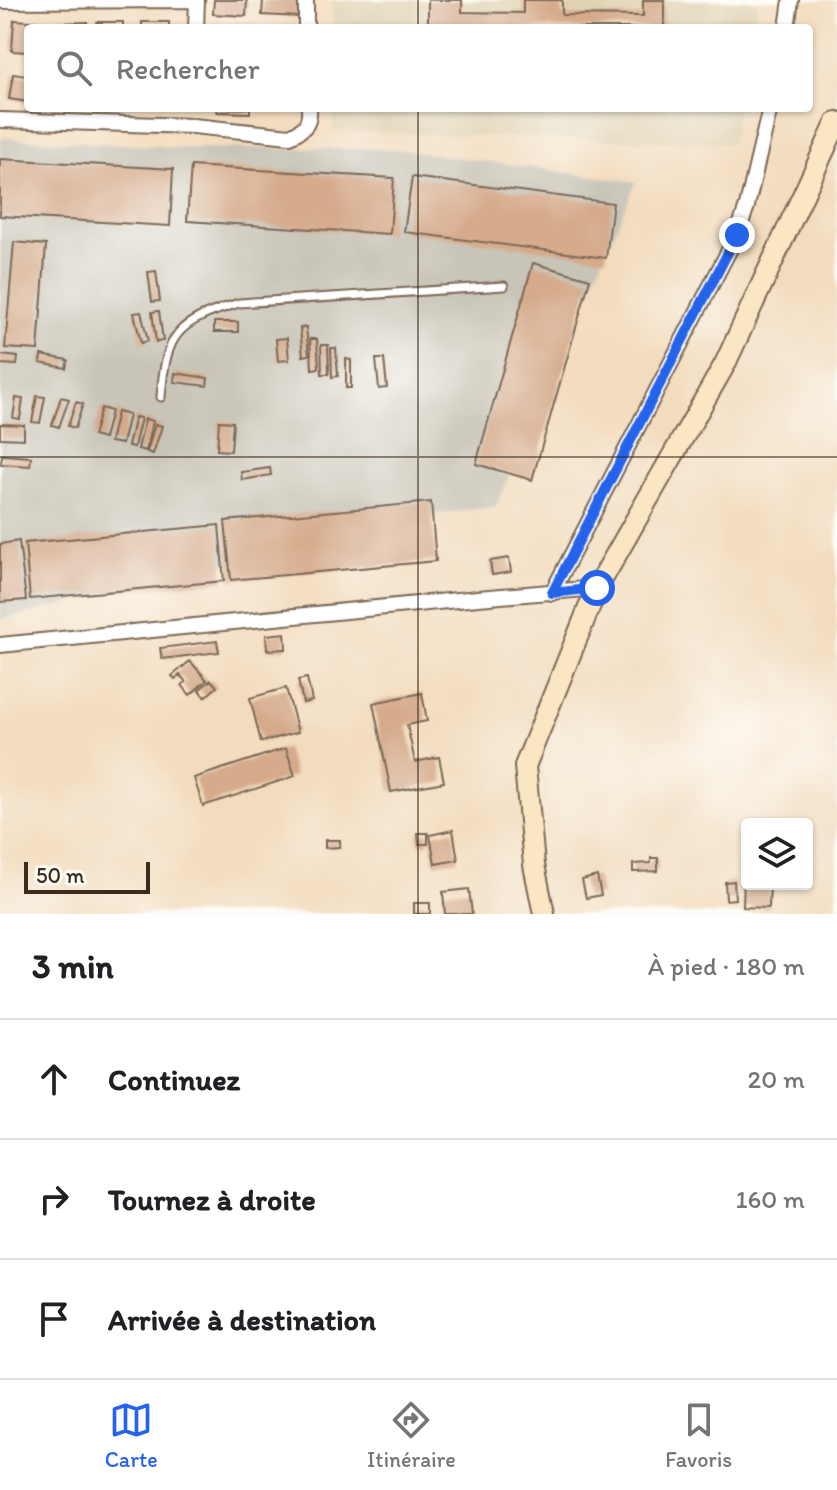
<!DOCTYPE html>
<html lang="fr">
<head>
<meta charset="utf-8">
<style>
	:root { --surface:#fff; --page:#f2f2f2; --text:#202124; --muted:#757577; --line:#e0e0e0; --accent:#2563eb }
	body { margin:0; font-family:Itim,sans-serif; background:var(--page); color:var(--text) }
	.controls { position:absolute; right:24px; bottom:24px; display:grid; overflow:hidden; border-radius:8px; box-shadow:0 2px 6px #0004 }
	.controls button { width:72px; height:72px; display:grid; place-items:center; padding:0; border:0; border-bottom:2px solid var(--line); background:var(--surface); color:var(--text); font:40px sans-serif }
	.scale { position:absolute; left:24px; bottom:20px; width:126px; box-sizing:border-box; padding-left:8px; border:4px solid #3b2a1e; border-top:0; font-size:22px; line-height:28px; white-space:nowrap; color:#3b2a1e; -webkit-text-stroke:6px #fdfcf7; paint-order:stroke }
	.stop { position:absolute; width:24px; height:24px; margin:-18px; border:6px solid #2563eb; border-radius:50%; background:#fff }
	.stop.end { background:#2563eb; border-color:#fff; box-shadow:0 2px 8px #0008 }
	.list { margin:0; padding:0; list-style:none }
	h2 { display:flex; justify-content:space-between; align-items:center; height:104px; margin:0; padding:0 32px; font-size:34px }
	h2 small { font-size:26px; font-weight:400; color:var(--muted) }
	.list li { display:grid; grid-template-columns:52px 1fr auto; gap:24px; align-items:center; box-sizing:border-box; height:120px; padding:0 32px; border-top:2px solid var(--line) }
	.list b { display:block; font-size:30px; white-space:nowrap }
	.list em { font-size:26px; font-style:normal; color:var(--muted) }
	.icon { flex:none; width:44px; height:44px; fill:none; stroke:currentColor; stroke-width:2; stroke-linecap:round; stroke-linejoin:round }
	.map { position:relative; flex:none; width:837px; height:914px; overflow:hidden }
	.search { position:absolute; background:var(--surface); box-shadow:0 2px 6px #0004; left:24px; right:24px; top:24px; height:88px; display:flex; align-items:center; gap:20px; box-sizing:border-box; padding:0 28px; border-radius:8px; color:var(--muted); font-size:30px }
	.sheet { height:464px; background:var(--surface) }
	nav { display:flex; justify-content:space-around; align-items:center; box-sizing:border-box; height:112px; border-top:2px solid var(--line); background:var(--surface); font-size:22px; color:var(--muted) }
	nav a { display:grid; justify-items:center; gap:4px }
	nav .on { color:var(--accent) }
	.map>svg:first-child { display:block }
</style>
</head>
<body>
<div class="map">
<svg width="837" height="914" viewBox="0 0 837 914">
	<rect width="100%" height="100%" fill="#fdfcf7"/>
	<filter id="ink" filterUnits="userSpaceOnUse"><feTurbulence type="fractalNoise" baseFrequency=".0125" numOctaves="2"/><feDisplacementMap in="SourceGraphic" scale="16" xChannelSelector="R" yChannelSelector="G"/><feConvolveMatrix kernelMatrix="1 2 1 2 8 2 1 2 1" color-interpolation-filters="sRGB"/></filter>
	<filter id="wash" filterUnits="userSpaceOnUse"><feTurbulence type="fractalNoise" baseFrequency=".006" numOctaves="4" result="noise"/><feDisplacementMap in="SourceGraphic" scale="32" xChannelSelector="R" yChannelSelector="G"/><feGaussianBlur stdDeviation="1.8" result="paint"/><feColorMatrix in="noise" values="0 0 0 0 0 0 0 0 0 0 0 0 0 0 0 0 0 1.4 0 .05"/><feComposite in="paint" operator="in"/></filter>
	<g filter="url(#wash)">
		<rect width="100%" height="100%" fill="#f3dcbe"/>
		<path fill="#e1d3b4" d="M332 0H758L753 28H332Z
			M333 108H738L732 144 333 131Z"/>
		<path fill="#c9c4b8" d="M0 138 192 148 395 149 636 182 496 506 411 518 0 620Z"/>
		<g id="blocks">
			<path fill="#d6ab8c" d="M214 0H247L246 16 213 14Z
				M263 0H301L300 17 262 15Z
				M428 0H462V12L523 13V0H562V15L643 16V0H664V28H428Z
				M14 20 45 22 44 28H28V52L12 51Z
				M87 22V28H55V23Z
				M97 22H123V28H97Z
				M142 22H169V28H142Z
				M13 74 28 76V102L9 99Z
				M217 108H250V113L217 112Z
				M0 159 173 169 170 226 0 216Z
				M191 166 394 178 390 234 187 221Z
				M412 177 613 203 606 258 404 232Z
				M14 242 46 245 38 350 5 348Z
				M533 263 590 279 532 480 476 464Z
				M156 271 160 301 152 302 148 272Z
				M159 311 163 341 156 342 152 312Z
				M141 312 148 341 141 343 134 313Z
				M214 322H238V332H214Z
				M306 327 309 355 303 356 300 328Z
				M287 338 289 360 278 361 276 339Z
				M310 339H317L319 368 312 369Z
				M321 345H328L329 374H322Z
				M331 348H336L338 376 332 377Z
				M0 355 18 357 17 365 0 364Z
				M41 355 68 360 66 368 40 363Z
				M346 359 351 360V388H346Z
				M376 359H384L387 388 379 389Z
				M175 373 208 378 207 386 174 382Z
				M37 396 45 397 40 423 32 422Z
				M61 397 69 399 59 427 52 425Z
				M16 398 23 399 20 419 13 418Z
				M76 402 83 404 75 428 68 426Z
				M101 408 111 411 104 439 93 436Z
				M117 412 129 415 122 444 110 442Z
				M135 417 141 418 134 447 128 446Z
				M145 419 153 421 146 451 138 449Z
				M219 421 233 422 231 451 217 450Z
				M0 424 24 425V439L0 438Z
				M155 424 162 426 153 454 147 452Z
				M2 455 31 457 30 466 1 464Z
				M270 468 271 475 242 480 241 472Z
				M431 502 436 561 231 580 225 521Z
				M219 525 224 581 30 599 25 543Z
				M19 541 26 600 0 602V544Z
				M509 558 511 572 492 575 490 561Z
				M285 633 286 649 267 650 266 635Z
				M217 641 219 652 162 659 160 648Z
				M190 661 207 680 190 695 182 685 186 682 180 675 175 679 172 676Z
				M307 678 312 701 303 703 298 680Z
				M211 680 217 687 205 697 199 690Z
				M286 688 298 732 261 742 250 698Z
				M422 693 427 721 407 725 415 762 439 757 444 782 391 792 373 703Z
				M286 748 295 776 203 806 194 778Z
				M453 830 458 860 435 864 430 835Z
				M418 833H428V844H419Z
				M325 840H340V847L325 848Z
				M651 858H658V871L633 872V864L651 863Z
				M597 876 601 895 586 898 582 880Z
				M744 878H747V884H770L769 908 743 907Z
				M734 881 735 899 726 900 725 882Z
				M469 889 472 914H445L443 892Z
				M414 903H430V914H414Z"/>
		</g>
	</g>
	<g filter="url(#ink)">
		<use href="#blocks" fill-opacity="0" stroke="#7b6856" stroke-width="2"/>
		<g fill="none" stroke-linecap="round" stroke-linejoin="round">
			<g stroke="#7b6856" stroke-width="11">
				<path id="lane" d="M161 397C166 332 177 322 239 303L504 286"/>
			</g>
			<g stroke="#7b6856" stroke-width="18">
				<path id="street" d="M306 0V28
					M0 1 197 0
					M196 28 197 0
					M787 28 791 0
					M0 120 193 126 290 136C305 129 310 124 309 108
					M552 593 737 235 747 206 770 108
					M0 645 478 598 597 588"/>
			</g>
			<g stroke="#7b6856" stroke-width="24">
				<path id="secondary" d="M544 914 534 865 525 766 597 588 725 364 837 122"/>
			</g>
			<use href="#lane" stroke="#fff" stroke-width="7"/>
			<use href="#street" stroke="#fff" stroke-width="14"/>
			<use href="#secondary" stroke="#fbe6c4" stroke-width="20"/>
		</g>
	</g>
	<g fill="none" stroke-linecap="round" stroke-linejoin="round" filter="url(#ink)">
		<path stroke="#2563eb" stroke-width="10" d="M597 588 552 593 737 235"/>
	</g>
	<path fill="none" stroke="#3b2a1e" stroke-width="2" stroke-opacity="0.55" d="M418 0V28M418 108V914M0 457H837"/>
</svg>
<div class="controls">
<button><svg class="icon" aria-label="layers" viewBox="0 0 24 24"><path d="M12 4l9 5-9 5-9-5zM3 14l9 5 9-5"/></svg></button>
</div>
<div class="scale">50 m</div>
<div class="stop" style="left:597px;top:588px"></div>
<div class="stop end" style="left:737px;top:235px"></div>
<div class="search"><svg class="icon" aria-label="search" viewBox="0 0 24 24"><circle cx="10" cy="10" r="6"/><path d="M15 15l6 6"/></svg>Rechercher</div>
</div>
<section class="sheet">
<h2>3 min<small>À pied · 180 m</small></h2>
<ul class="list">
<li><svg class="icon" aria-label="ahead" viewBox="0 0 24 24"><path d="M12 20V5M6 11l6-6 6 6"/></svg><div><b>Continuez</b></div><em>20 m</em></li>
<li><svg class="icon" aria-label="right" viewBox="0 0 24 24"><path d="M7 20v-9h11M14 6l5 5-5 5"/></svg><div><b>Tournez à droite</b></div><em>160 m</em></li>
<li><svg class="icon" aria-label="arrive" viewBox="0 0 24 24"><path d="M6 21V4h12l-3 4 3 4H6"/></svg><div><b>Arrivée à destination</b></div></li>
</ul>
</section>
<nav>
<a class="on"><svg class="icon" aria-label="map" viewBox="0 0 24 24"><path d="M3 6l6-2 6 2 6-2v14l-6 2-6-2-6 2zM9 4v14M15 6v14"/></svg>Carte</a>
<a><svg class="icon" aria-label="directions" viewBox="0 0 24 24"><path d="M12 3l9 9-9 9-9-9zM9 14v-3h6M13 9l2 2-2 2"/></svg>Itinéraire</a>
<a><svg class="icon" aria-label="saved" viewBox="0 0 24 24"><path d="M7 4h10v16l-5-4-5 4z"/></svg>Favoris</a>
</nav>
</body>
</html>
